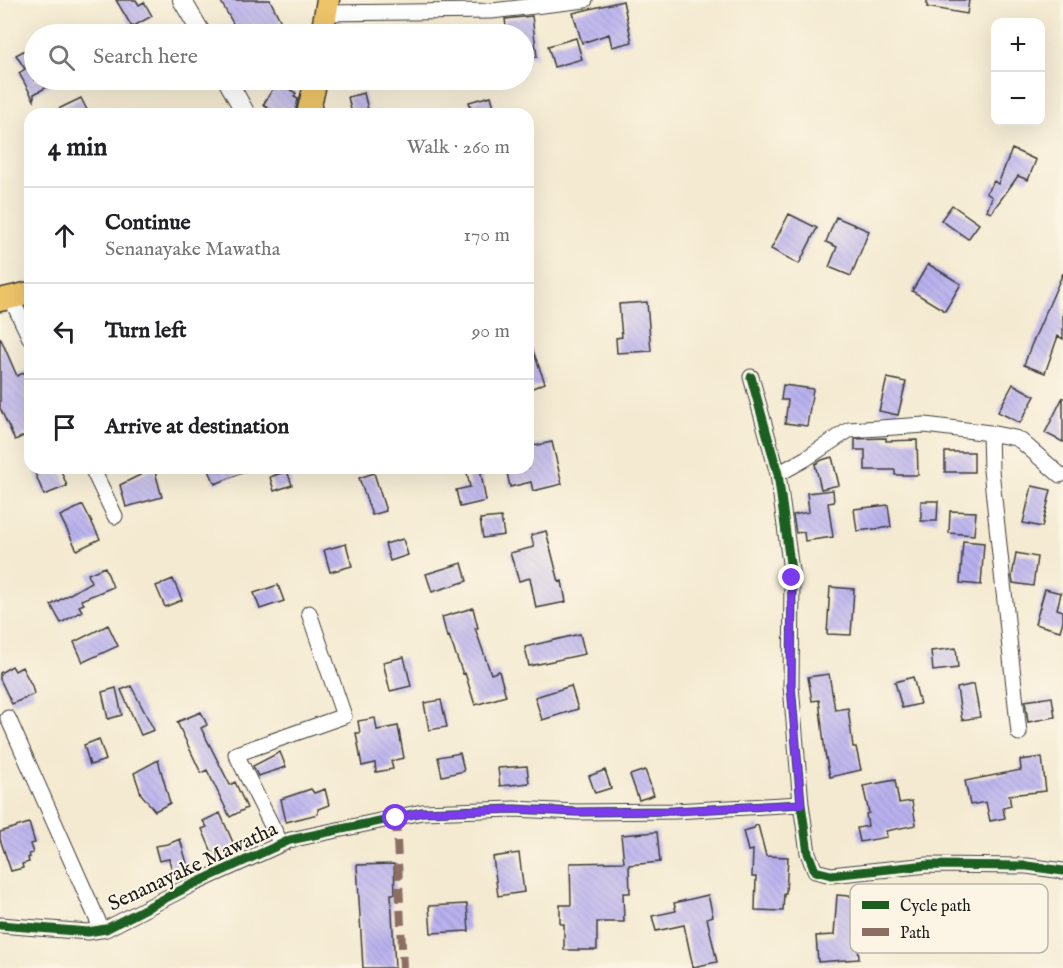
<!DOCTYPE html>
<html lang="en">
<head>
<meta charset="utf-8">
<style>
	:root { --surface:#fff; --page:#f2f2f2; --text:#202124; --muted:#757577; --line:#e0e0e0 }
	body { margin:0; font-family:"IM FELL English",serif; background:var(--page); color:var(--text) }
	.controls { position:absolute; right:18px; top:18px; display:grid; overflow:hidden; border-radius:12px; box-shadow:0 6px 24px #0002 }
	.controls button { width:54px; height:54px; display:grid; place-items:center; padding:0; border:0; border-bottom:2px solid var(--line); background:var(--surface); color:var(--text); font:30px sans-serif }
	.stop { position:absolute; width:18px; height:18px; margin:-14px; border:4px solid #7c3aed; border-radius:50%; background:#fff }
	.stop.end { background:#7c3aed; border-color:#fff; box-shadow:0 2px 6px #0008 }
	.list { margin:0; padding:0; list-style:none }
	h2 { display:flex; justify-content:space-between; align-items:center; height:78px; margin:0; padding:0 24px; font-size:26px }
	h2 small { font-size:20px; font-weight:400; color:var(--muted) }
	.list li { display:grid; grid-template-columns:39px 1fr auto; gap:18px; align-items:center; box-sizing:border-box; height:96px; padding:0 24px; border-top:2px solid var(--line) }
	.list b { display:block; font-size:22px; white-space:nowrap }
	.list p { margin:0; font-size:20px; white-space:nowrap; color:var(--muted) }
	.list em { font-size:20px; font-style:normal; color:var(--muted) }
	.icon { flex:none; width:33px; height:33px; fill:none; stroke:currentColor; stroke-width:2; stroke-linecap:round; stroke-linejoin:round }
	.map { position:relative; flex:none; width:1063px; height:968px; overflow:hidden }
	.search { position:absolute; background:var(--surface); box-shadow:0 6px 24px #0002; left:24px; top:24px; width:510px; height:66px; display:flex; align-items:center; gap:15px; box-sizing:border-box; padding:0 21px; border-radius:33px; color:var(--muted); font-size:22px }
	.panel { position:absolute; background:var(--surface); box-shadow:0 6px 24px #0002; left:24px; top:108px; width:510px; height:366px; border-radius:18px }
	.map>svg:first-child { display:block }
</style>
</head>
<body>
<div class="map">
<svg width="1063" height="968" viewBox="0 0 1063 968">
	<defs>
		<pattern id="building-back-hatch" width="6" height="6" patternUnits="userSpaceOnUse" patternTransform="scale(1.5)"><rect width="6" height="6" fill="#b9b1ef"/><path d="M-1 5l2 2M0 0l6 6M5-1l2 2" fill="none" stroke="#9e98cc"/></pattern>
	</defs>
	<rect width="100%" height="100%" fill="#fcf5e5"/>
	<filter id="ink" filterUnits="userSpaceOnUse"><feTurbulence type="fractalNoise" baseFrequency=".0167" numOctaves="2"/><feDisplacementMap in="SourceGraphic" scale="12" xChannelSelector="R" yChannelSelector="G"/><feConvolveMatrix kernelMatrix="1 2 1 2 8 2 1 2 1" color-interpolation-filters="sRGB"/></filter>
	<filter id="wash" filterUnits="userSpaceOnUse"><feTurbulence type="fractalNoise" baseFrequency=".008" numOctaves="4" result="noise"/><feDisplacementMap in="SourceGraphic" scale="24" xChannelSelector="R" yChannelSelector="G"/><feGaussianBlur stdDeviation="1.35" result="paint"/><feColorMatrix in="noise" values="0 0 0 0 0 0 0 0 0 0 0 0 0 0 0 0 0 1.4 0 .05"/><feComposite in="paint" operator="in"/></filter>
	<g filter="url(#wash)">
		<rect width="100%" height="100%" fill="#f4ead1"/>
		<g id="blocks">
			<path fill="url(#building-back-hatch)" d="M116 0H136L139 5 144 2 152 16 132 27Z
				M220 0H270L283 26 266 34H239Z
				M927 0H969L967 14 927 7Z
				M623 1 632 42 612 47 609 34 582 43 573 13Z
				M532 16 537 57 524 58V34H507L505 19Z
				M576 38 582 59 554 67 548 46Z
				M34 45V80H60L34 94V100L19 73 25 69 16 55Z
				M277 82 296 93 294 97 298 99 295 114H277L263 105Z
				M364 93 369 114H352L348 97Z
				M491 96 496 114H472L469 102Z
				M81 98 89 114H48Z
				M1012 149 1036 160 1028 180 1018 176 991 213 987 211 992 197 986 193 994 181 998 184Z
				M952 205 979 224 968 239 941 220Z
				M789 214 817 228 799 264 771 249Z
				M836 217 869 231 851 276 829 267 837 247 826 242Z
				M928 264 961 284 945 311 912 291Z
				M1063 273V339L1058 336 1045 373 1024 365 1031 346Z
				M647 302 651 351 617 353 616 338 622 337 619 304Z
				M0 337 17 376 30 370V433L15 440 0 408Z
				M529 340 545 383 528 390V341Z
				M887 378 906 382 898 415 879 411Z
				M1013 384 1035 396 1020 423 998 412Z
				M783 385 813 389 807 426 785 423 788 400H781Z
				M1063 397V442L1045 433Z
				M886 438V441L917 440 918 475H895V470H865V450H855V439Z
				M552 442 562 484 533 491 531 482 510 487 506 468H528V447Z
				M945 452H974V472H945Z
				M832 457 839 485 821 489 815 464 822 460Z
				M33 468H60L67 486 44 495Z
				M154 468 162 497 126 507 120 485Z
				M208 468H254L215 484Z
				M466 468H480L486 501 460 507 456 490 470 487Z
				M287 471 292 485 274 491 270 477Z
				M374 473 386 511 372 515 359 478Z
				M1032 486 1051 490 1042 527 1023 523Z
				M833 490 834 502 828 503 833 537 805 541 804 532 796 533 793 515 809 512 807 493Z
				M921 501H938L937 521H921Z
				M83 505 100 539 77 550 60 516Z
				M888 505 891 527 857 531 854 509Z
				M950 511 976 512 974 535 949 533Z
				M501 517 504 535 483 538 480 519Z
				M546 531 559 582 562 581 566 602 536 608 530 578 519 581 510 553 534 547 531 535Z
				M403 539 408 555 390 561 385 544Z
				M963 541 984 543 981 585 960 583Z
				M346 544 352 566 330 572 324 550Z
				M1016 553 1037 557 1033 586 1013 583 1012 577Z
				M462 563 467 581 432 592 426 574Z
				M105 567 113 587 81 600 84 604 79 606 82 611 61 623 51 605 91 582 88 574Z
				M173 579 182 600 165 607 156 586Z
				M278 585 284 601 260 609 254 593Z
				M830 587 854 589 851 635 827 634Z
				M1045 589 1061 593 1057 609 1063 611V621L1060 631 1035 624Z
				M473 608 478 628H475L491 674 499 671 506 696 475 705 465 673 463 674 449 636 447 637 442 617Z
				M108 625 118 646 83 662 74 642Z
				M580 634 585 654 529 666 525 647Z
				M956 648 958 668 933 671 931 651Z
				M404 657 411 686 390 691 383 662Z
				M12 666 15 671 22 667 32 686 34 694 12 704 0 679V673Z
				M829 674 835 710 848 708 853 747H856L861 770 830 777 825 753 819 700 812 701 808 677Z
				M913 677 920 704 902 708 895 682Z
				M974 684 980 717 962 720 957 688Z
				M131 686 154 730 141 735 121 690Z
				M571 686 578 709 542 720 535 697Z
				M116 688 122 715 108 719 102 692Z
				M1052 697 1055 717 1028 722 1025 701Z
				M441 700 447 727 429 730 424 703Z
				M201 712 207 725 201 728 230 785 235 782 247 808 230 817 207 770 201 773 177 722Z
				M375 718 377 730 398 726 404 758 391 761 393 769 376 772 375 763 362 766 356 733H360L358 721Z
				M99 739 106 760 90 765 84 745Z
				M280 752 286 767 258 776 253 766Z
				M460 753 464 771 442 776 438 757Z
				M1042 757 1046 791 1009 795 1011 806 1003 808 1005 818 990 821 986 802 970 805 965 781 1021 770 1020 760Z
				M158 760 170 803 155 811 141 794 134 773Z
				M527 766 529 783 500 786 498 768Z
				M605 770 611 788 595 793 589 776Z
				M645 770 654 795 639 800 630 775Z
				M895 780 899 803 912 801 916 825 886 831 887 837 860 842 857 828 868 826 866 814 869 813 863 786Z
				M311 789 314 793 325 789 329 805 318 809V814L286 822 281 799Z
				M220 813 235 847 214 857 202 829 207 827 203 821Z
				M29 823 35 843 30 844 33 853 29 854 30 857 28 858 29 862 22 864 23 868 11 871 0 839V832Z
				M758 825 766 856 788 857 786 893H784L783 911 755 910 756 877H752L753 850 748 851 743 831 754 828 755 826Z
				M657 832 660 862 629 865 630 893H623L624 922H597V950H564V924H560V905H571L570 863 624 862 621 835Z
				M180 839 188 867 172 871 169 859 159 861 155 846 168 844Z
				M519 853 524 892 498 896 493 857Z
				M394 864 395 894H391L395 968H363L357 865Z
				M708 895 713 916 707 918 717 962 693 967 684 925 656 931 652 916 676 911 674 903Z
				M837 895 860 897 857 930 859 959 818 962 816 936 834 935Z
				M467 904 469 931 431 933 429 906Z"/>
		</g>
	</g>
	<g filter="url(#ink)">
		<use href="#blocks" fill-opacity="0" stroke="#3c3b37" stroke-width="1.5"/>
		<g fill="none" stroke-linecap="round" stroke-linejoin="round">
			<g stroke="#3c3b37" stroke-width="17">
				<path id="minor" d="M324 13 492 11 585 0
					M11 298 30 338
					M751 377 778 474 792 578 791 686 801 804
					M990 433 991 470 1019 733
					M92 468 115 516
					M778 474 805 459 849 430 925 425 990 433 1015 438 1021 441 1060 475
					M8 718 102 930
					M281 844 236 754 344 716 309 613
					M0 925 88 932 106 929 189 886 290 840 422 812 514 809 577 812 674 811 801 804 808 853 815 871 831 875 928 865 1027 866 1063 871"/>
			</g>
			<g stroke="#3c3b37" stroke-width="20">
				<path id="tertiary" d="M182 0 202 34
					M227 80 246 114"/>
			</g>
			<g stroke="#3c3b37" stroke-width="25">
				<path id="primary" d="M322 34 328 0
					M308 114 316 80
					M0 300 30 293"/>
			</g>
			<use href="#minor" stroke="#fff" stroke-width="15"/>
			<use href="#tertiary" stroke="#fff" stroke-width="18"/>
			<use href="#primary" stroke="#eec469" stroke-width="22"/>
			<path stroke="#8d6e63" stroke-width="8" stroke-dasharray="15 8" stroke-linecap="butt" d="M396 818 403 968"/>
			<g stroke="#fcf5e5" stroke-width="13">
				<path id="cycleway" d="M751 377 778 474 792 578 791 686 801 804
					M0 925 88 932 106 929 189 886 290 840 422 812 514 809 577 812 674 811 801 804 808 853 815 871 831 875 928 865 1027 866 1063 871"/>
			</g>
			<use href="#cycleway" stroke="#1b5e20" stroke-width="9"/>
		</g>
	</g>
	<g fill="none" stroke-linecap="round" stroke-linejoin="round" filter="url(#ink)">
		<path stroke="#7c3aed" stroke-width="8" d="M396 818 422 812 491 810 514 809 577 812 674 811 801 804 791 686 792 578"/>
	</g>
	<g text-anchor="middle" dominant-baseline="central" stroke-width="4.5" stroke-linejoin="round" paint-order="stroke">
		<g font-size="21" fill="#1c1c1c" stroke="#fcf5e5">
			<text transform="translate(193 867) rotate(-25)">Senanayake Mawatha</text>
		</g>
	</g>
	<rect x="850" y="884" width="198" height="69" rx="9" fill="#fcf5e5" stroke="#b9b4a9" stroke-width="1.5"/>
	<rect x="862" y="901" width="27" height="8" fill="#1b5e20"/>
	<rect x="862" y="928" width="27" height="8" fill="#8d6e63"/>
	<g font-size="16" fill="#1c1c1c">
		<text x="900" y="911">Cycle path</text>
		<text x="900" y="938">Path</text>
	</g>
</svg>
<div class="controls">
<button>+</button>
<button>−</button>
</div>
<div class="stop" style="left:396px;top:818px"></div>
<div class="stop end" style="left:792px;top:578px"></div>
<div class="search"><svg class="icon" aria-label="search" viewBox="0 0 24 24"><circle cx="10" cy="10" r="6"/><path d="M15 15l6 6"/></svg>Search here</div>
<section class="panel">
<h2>4 min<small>Walk · 260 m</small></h2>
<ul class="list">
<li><svg class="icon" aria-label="ahead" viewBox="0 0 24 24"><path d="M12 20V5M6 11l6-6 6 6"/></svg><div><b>Continue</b><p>Senanayake Mawatha</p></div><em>170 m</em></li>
<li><svg class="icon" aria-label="left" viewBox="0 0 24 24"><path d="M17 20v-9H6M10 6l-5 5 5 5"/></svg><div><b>Turn left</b></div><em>90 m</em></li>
<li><svg class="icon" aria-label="arrive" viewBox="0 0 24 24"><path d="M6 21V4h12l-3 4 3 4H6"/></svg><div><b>Arrive at destination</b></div></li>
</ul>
</section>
</div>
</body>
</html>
